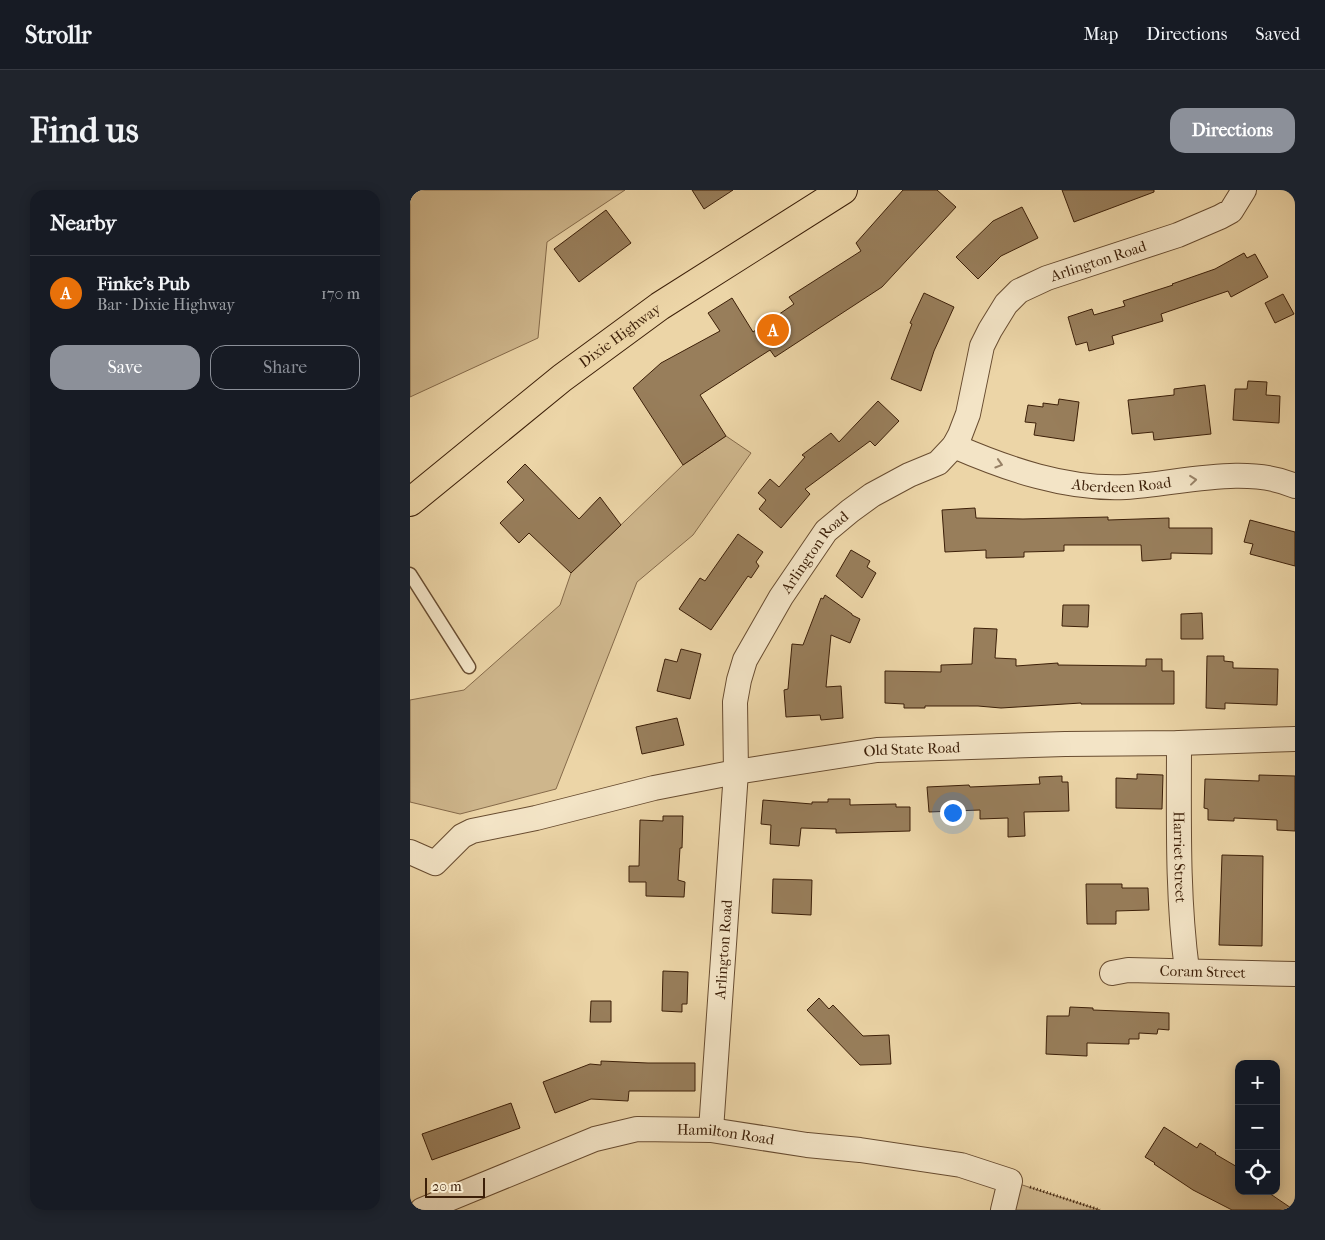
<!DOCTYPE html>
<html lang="en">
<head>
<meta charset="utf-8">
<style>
	:root { --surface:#171b24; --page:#20242c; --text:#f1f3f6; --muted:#9ea1a6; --line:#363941; --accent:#8c9099 }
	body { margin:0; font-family:"IM FELL French Canon",serif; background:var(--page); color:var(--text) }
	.controls { position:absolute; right:15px; bottom:15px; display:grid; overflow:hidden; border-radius:10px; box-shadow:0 2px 12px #0003 }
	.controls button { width:45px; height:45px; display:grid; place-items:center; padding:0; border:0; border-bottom:1px solid var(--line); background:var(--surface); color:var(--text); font:25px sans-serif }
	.scale { position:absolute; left:15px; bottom:12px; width:60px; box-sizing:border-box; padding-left:5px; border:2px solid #3c1f08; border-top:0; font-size:14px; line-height:18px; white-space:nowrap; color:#3c1f08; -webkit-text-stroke:4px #f3e4c6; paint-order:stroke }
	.you { position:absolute; left:542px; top:622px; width:18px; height:18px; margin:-12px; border:4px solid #fff; border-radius:50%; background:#1a73e8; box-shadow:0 0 0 8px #1a73e833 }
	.badge { display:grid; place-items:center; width:32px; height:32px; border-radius:50%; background:var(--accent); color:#fff; font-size:16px; font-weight:700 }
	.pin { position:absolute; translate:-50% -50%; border:2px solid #fff; box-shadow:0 1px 5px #0006 }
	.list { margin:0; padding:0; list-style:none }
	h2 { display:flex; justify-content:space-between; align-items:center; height:65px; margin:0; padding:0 20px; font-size:21px }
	h2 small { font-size:16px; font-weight:400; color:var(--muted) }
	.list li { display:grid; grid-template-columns:32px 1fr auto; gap:15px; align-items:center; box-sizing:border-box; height:75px; padding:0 20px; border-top:1px solid var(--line) }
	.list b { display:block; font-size:19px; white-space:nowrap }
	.list p { margin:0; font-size:16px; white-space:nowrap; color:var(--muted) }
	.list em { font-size:16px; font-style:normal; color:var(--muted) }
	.actions { display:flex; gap:10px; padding:15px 20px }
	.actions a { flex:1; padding:11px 0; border:1px solid var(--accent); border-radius:15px; text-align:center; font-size:18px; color:var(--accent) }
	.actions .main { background:var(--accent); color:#fff }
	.icon { flex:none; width:28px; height:28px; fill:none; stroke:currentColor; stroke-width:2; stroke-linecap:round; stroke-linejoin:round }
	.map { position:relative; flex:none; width:885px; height:1020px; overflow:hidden; border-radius:15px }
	header { display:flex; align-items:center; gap:30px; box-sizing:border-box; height:70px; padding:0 25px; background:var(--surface); border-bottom:1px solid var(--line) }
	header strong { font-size:24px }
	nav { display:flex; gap:28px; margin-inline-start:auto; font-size:18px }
	.intro { display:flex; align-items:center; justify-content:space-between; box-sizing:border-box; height:120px; padding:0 30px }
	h1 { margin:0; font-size:35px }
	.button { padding:12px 22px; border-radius:15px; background:var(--accent); color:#fff; font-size:18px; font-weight:700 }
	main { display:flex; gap:30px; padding:0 30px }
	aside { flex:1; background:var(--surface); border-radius:15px; box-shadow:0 2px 12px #0003 }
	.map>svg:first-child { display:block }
</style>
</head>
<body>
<header>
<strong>Strollr</strong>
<nav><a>Map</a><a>Directions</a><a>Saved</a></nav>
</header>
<div class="intro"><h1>Find us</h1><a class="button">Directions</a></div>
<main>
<aside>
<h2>Nearby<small></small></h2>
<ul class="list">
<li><span class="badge" style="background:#e8710a">A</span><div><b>Finke's Pub</b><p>Bar · Dixie Highway</p></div><em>170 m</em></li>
</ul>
<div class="actions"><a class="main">Save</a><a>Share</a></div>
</aside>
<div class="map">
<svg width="885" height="1020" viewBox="0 0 885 1020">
	<rect width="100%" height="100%" fill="#ecd5a7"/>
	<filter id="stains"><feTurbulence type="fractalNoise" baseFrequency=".004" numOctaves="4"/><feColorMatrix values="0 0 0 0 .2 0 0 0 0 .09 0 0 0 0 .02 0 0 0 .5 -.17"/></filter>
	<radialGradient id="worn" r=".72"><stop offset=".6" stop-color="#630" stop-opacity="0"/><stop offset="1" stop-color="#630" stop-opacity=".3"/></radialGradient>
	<path fill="#ceb68c" stroke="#856a4a" d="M0 0H215L137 52 128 148 0 207Z
		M316 246 341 263 283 345 227 392 146 599 50 624 0 612V510L54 500 150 415 161 383 273 275Z
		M600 991 690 1020H593Z"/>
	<path fill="#987e5b" stroke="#3c1f08" d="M282 0H323L294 19Z
		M493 0H527L546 17 472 97 365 167 360 160 290 205 316 246 273 275 223 198 251 173 310 141 298 123 322 108 343 142 384 114 379 107 451 61 446 53Z
		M652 0H744V2L664 32Z
		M612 17 628 48 591 66 568 89 546 67 583 31Z
		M196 20 221 53 169 92 144 59Z
		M834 63 837 68 845 64 858 87 821 107 818 101 751 124 753 131 702 146 704 154 679 161 677 152 666 155 658 127 682 119 684 125 715 116 713 111 763 95 762 94 805 79Z
		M514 103 544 117 524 161 511 201 481 189 502 134 500 133Z
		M873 104 884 124 865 133 855 113Z
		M838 191 857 192 856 205 870 206 869 233 823 230 825 199H837Z
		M795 195 801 244 744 250 743 242 722 244 718 210 764 205V199Z
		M649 209 669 212 664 251 624 245 626 233 615 232 618 215 633 217V213L648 215Z
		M468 211 489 231 465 256 460 251 395 299 400 304 371 338 349 319 356 310 348 303 360 289 369 297 395 267 392 265 421 243 429 252Z
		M115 274 169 329 190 307 211 335 161 383 119 343 109 353 90 333 114 310 97 292Z
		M565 318 566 328 613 329 698 327V330L759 328V338H802V364L761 363V369L732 371 731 355H654V361L614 362V367L576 368V360L535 362 532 320Z
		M840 330 885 342V376L840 364 843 354 834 352Z
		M328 344 353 362 346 372 349 376 341 388 338 386 301 440 269 419 290 388 295 391Z
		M441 360 460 371 457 377 466 383 452 408 426 386Z
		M415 405 442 424V425L450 429 440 453 421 445 416 497 431 496 433 528 411 530 410 525 376 527 374 500 378 499 382 454 393 455 411 408 413 409Z
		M653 415H679L678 437 652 436Z
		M792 423 793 449H771V424Z
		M564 438 587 439 585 468 606 469V476L648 473V475L736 476V469H752V481H764V514H671V513L591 518 568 516H515V518H494V514L475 513V481L531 482V475L562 474Z
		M271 459 291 464 280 509 247 501 255 469 267 472Z
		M797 466H814V471L823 472V478L868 479 867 515 815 513V519L796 518Z
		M267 528 274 555 232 564 226 537Z
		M727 584 753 585 752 619 706 618V588L727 589Z
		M849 585 885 586V641L867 640V630L824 628V631L798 630V619L794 618 795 589 849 591Z
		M652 586V592H658L659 621 614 622 615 646 598 647V628L570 629V620L519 622 517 597 559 595 560 597 630 594 629 587Z
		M418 609H440V615L486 614V617H500V641L426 643V639L391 638 389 656 360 654 361 635 351 634 353 610 402 614V612H418Z
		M253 626H273L272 658H270L268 690 275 692 274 707 236 706V692H219V676H229L230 630 253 631Z
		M812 665 853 666 852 756 809 755Z
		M363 689 402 690 401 725 362 723Z
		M676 694H712V698H738L739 720 706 721V734H677Z
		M253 781 278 782 277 814H272V822L252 821Z
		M409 808 419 819 423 815 453 846 479 845 481 874 450 875 397 820Z
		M181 811H201V832H180Z
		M660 817 683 818V820L759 823V840L748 839 747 844 729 843V849H719V854L677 853V866L636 864 637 826H659Z
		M191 871 238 873H285V901H219L218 911 181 909 145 923 133 892 180 874 191 875Z
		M101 913 110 938 22 970 12 944Z
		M754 937 787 958 790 953 806 963 805 964 829 978V1001H856L884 1020H822L783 1000 744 974 745 973 735 967Z"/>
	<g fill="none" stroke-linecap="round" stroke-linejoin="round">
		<g stroke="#684c30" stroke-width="15">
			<path id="lane" d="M0 384 59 477"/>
		</g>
		<g stroke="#684c30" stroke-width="26">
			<g id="street">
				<path id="s1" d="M544 256C597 279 657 300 716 297 768 294 836 274 885 296"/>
				<path id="s2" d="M769 553C769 629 767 705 777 780"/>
				<path id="s3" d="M0 662 25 673 52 646 62 641 126 628 244 598 326 582 467 560 655 554 769 553 885 549"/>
				<path id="s4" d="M702 783 718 780 885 784"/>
				<path id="s5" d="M301 940 326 582 325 512 329 490 335 470 371 407 416 341 440 321 462 305 499 285 528 273 544 256 550 245 558 224 572 156 580 140 596 114 609 101 637 88 768 45 810 27 821 21 834 0"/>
				<path id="s6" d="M12 1020 185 949 227 939 301 940 397 955 450 960 551 975 600 991 593 1020"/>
			</g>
		</g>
		<g stroke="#3c1f08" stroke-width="30">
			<g id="primary">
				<path id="s7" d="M0 312 152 188 250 116 433 0"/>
			</g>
		</g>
		<path stroke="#3c1f08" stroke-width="3" stroke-dasharray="1 2.5" stroke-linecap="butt" d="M620 997 690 1020"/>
		<use href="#lane" stroke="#f3e4c6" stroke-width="12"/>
		<use href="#street" stroke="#f3e4c6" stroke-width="24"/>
		<use href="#primary" stroke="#ecd5a7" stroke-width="28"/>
	</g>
	<defs><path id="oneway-chevron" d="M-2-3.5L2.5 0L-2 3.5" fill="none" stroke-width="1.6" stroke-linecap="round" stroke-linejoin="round" transform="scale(1.25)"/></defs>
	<g stroke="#988267">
		<use href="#oneway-chevron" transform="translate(589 274) rotate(17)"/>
		<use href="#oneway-chevron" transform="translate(783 290) rotate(-6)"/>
	</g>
	<g text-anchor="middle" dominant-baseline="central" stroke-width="4" stroke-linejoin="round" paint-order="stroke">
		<g font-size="15" fill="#3c1f08" stroke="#f3e4c6">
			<text stroke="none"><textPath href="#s5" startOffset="1036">Arlington Road</textPath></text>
			<text stroke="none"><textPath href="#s7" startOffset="268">Dixie Highway</textPath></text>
			<text stroke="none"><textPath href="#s1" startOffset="174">Aberdeen Road</textPath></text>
			<text stroke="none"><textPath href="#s5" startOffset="601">Arlington Road</textPath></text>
			<text stroke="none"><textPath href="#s3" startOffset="525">Old State Road</textPath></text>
			<text stroke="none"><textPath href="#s2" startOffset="114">Harriet Street</textPath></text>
			<text stroke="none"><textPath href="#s5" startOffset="181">Arlington Road</textPath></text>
			<text stroke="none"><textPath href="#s4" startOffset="91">Coram Street</textPath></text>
			<text stroke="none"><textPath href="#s6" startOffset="319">Hamilton Road</textPath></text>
		</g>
	</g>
	<rect width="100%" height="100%" filter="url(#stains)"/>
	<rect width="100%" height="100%" fill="url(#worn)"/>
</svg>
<div class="controls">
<button>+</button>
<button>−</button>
<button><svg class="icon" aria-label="locate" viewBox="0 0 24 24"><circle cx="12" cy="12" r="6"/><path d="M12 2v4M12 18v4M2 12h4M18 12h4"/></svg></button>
</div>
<div class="scale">20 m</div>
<div class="you"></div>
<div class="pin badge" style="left:363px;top:140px;background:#e8710a">A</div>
</div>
</main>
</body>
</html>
